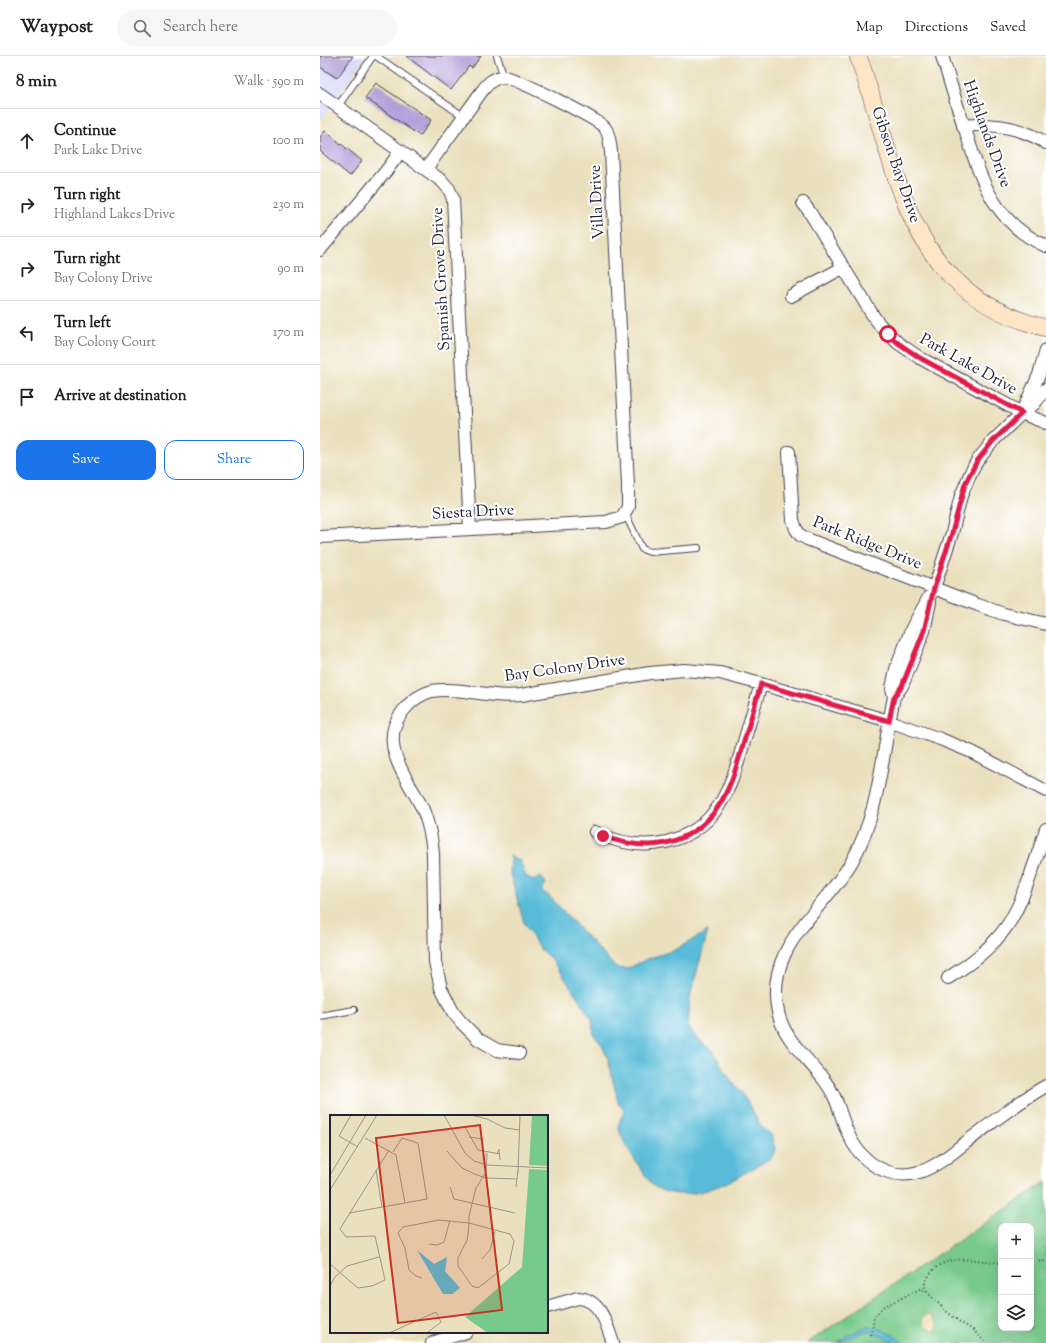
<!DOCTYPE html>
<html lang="en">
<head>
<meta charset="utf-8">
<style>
	:root { --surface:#fff; --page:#f6f6f6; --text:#202124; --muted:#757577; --line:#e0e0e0; --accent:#1a73e8 }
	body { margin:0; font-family:"Sorts Mill Goudy",serif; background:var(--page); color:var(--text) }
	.controls { position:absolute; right:12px; bottom:12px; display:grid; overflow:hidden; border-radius:8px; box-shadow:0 4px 16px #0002 }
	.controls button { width:36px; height:36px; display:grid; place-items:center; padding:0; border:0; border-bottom:1px solid var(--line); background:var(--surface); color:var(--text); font:20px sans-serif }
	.stop { position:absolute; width:12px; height:12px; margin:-9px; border:3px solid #e11d48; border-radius:50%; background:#fff }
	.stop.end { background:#e11d48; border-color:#fff; box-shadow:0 1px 4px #0008 }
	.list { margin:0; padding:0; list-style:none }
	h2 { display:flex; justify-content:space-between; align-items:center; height:52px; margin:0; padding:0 16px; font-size:17px }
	h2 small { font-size:13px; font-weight:400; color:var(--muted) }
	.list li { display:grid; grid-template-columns:26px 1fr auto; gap:12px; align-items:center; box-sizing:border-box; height:64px; padding:0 16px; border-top:1px solid var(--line) }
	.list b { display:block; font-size:15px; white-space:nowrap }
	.list p { margin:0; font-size:13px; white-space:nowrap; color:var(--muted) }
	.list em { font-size:13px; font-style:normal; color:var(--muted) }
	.actions { display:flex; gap:8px; padding:12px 16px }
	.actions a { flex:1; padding:9px 0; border:1px solid var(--accent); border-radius:12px; text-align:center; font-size:14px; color:var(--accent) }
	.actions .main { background:var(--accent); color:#fff }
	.icon { flex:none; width:22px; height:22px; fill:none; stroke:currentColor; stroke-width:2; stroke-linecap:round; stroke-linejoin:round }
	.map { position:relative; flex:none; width:726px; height:1287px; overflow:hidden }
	header { display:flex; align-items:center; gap:24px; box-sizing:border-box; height:56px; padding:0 20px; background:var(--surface); border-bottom:1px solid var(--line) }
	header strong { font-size:19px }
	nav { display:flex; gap:22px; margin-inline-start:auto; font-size:14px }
	.search { width:280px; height:36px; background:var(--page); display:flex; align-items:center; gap:10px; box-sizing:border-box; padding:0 14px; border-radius:22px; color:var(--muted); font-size:15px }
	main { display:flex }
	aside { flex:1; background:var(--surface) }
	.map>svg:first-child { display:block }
</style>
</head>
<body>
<header>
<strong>Waypost</strong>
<div class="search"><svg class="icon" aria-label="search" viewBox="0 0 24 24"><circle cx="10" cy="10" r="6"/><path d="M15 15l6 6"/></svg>Search here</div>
<nav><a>Map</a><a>Directions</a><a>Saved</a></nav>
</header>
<main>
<aside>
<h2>8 min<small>Walk · 590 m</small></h2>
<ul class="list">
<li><svg class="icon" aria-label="ahead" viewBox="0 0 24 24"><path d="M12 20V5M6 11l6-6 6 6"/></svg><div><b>Continue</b><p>Park Lake Drive</p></div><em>100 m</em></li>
<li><svg class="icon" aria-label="right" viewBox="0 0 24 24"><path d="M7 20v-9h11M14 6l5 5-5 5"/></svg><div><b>Turn right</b><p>Highland Lakes Drive</p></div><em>230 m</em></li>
<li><svg class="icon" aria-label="right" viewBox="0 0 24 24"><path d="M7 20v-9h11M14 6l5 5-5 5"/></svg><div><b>Turn right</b><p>Bay Colony Drive</p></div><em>90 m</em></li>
<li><svg class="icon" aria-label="left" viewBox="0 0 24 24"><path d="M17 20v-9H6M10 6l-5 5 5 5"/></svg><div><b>Turn left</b><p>Bay Colony Court</p></div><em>170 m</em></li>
<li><svg class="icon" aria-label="arrive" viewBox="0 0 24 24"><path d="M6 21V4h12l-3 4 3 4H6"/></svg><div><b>Arrive at destination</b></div></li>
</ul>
<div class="actions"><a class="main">Save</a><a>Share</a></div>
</aside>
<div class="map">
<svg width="726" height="1287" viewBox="0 0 726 1287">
	<rect width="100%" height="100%" fill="#fff"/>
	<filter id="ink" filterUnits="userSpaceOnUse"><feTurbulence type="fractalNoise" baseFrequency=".025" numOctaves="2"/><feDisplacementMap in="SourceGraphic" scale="8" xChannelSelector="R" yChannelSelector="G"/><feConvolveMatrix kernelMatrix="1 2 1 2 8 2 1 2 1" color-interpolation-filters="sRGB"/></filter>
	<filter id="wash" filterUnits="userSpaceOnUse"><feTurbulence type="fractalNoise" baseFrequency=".012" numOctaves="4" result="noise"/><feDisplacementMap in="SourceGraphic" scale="16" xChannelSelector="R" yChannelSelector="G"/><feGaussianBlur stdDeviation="0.9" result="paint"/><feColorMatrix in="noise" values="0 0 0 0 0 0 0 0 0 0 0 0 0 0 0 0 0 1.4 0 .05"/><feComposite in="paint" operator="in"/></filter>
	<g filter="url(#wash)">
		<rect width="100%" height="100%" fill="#ebe0be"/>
		<path fill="#d4d8f9" d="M0 0H45L0 65Z"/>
		<path fill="#78ca8c" stroke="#4d7664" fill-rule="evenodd" d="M726 1126V1287H487ZM681 1170H711V1272H681Z"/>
		<path fill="#eeda9e" stroke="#887e6c" d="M610 1258 618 1269 616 1275C607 1274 601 1270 603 1261Z"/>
		<path fill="#59bcd8" stroke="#3e6f8a" d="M190 800 200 805 205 819 213 825 220 820 226 827 222 835 230 841 296 912 307 913 327 903 355 894 388 875 370 941 368 971 384 989 391 992 412 1026 420 1034 428 1047 442 1072 451 1079 455 1093 452 1101C419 1121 369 1154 332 1129 324 1117 301 1086 299 1072 298 1066 302 1060 305 1055L298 1046 288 1003 282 989 274 979 272 963 242 918 230 902 220 893 204 867 189 814Z
			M546 1271C560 1271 572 1278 583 1287H574L562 1280 550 1275H544L530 1282 518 1286 532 1277Z"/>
		<g id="blocks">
			<path fill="#b09dd9" d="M0 0H33L17 22 0 11Z
				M86 0H161L152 12 149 10 131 34Z
				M56 27 111 64 100 80 45 42Z
				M5 75 42 105 30 120 0 95V81Z"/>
		</g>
	</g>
	<g filter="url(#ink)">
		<use href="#blocks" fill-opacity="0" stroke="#403e4f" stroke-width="1"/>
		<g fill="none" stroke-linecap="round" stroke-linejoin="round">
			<g stroke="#403e4f" stroke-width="8">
				<path id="lane" d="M56 0 143 60
					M177 0 184 21
					M18 50 53 0
					M305 457 322 493 330 496 378 492
					M0 960 34 954"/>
			</g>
			<g stroke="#403e4f" stroke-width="14">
				<path id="street" d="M622 0C630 25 637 51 646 76 661 125 675 168 726 190
					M0 38 122 125 129 133 133 143 150 473
					M643 70C673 67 701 71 726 87
					M483 147 489 155 552 258 560 269 578 287 600 302 665 337 706 359 726 367
					M0 194 66 115 81 95
					M471 240 524 211
					M726 333 714 348 702 357 673 385 657 405 651 416 641 440 632 477 614 532 592 572 576 613 572 632 574 641C562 697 560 757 531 807 501 857 444 891 458 956 466 993 504 1012 517 1047 523 1064 528 1083 540 1097 555 1114 577 1123 599 1116 616 1111 631 1098 645 1087 672 1067 697 1046 726 1030
					M702 356 719 319 726 294
					M469 396 473 464 476 473 480 479 487 483 658 549 684 558 726 568
					M0 481 286 466 302 461 308 451V429L291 96C290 88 290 79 285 72 278 63 196 22 184 21 174 21 168 27 162 35L106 113
					M574 641 582 630 604 575 610 546
					M275 776C298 787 321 792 346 786 397 774 410 734 423 689 429 669 435 648 441 628
					M628 922C652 907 678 887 692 862 707 835 716 802 726 773
					M199 997 177 994 158 983 141 966 133 956 121 932 115 906 113 798C112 783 109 770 104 756 91 725 55 690 83 655 90 646 100 638 112 635 130 632 149 636 167 638 179 640 190 640 201 639L330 617 364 614 400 617 441 628 569 665 620 683 652 696 726 735
					M227 1251 258 1242C281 1243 287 1270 293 1287
					M112 1287 146 1276"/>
			</g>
			<g stroke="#403e4f" stroke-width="18">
				<path id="secondary" d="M538 0C580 116 583 236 726 272"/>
			</g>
			<path stroke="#403e4f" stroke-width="2" stroke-dasharray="1 3" stroke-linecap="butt" d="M711 1206 726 1205
				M607 1235 604 1230C616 1194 652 1204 681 1207
				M551 1279 554 1261 563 1251 600 1233 607 1236 626 1255 640 1266 653 1274 666 1287"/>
			<use href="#lane" stroke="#fff" stroke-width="6"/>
			<use href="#street" stroke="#fff" stroke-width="12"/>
			<use href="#secondary" stroke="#fde5c5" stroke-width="17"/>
		</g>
	</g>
	<g fill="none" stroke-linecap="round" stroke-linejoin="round" filter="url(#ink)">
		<path stroke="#e11d48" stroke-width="5" d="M283 780C304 788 324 792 346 787 396 775 410 734 423 689 429 669 435 648 441 628L569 665 574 641 582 630 604 575 614 532 632 477 645 428 657 405 673 385 702 357 600 302 578 287 568 278"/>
	</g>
	<g text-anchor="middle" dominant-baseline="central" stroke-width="4" stroke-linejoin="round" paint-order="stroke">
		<g font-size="16" fill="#22223b" stroke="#fff">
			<text transform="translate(666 78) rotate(70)">Highlands Drive</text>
			<text transform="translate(575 109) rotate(71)">Gibson Bay Drive</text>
			<text transform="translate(278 146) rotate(-93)">Villa Drive</text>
			<text transform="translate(122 223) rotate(-93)">Spanish Grove Drive</text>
			<text transform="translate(648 309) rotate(29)">Park Lake Drive</text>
			<text transform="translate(153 457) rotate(-3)">Siesta Drive</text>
			<text transform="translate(547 488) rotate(22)">Park Ridge Drive</text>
			<text transform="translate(245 613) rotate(-8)">Bay Colony Drive</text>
		</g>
	</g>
	<g transform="translate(10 1059)">
		<rect width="218" height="218" fill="#ebe0be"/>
		<path d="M202 0H218V51L199 50ZM199 54 218 55V218H158L135 202 192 152Z" fill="#78ca8c"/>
		<path d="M87 135 104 149 117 142 115 156 130 173 122 179H113Z" fill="#59bcd8"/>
		<path fill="none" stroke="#9b948a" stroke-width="1" d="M21 0 9 21 28 32M114 0 135 38 144 46 157 50 218 53M141 0 157 4 175 13 190 15M135 12 148 35 170 39M139 22 153 24M35 23 66 40 75 88M117 36 132 53 147 60 156 63 187 64M167 39 169 34 170 45M46 55 52 92M188 57 190 0M0 60 36 0M120 72 124 84 185 98M186 72 188 56M0 75 47 0M19 98 97 84 88 28 72 23 63 37M99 129 107 130 114 127 120 105M152 144 160 135 165 116M0 149 28 173 42 171 55 165 45 121 16 122 10 114 59 35M92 163 86 161 79 155 75 133 68 118 73 112 109 105 139 108 180 119 184 126 179 149 148 173 142 171 128 151V143L137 125 138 119 139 108V101L146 73 156 57 157 38M0 171 5 162 17 151 49 142M59 218 106 197 111 207 97 218"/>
		<path fill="#c8321e" fill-opacity="0.15" stroke="#c8321e" stroke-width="2" d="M150 10 172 195 68 208 46 23Z"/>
		<rect width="218" height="218" fill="none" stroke="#22223b" stroke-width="2"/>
	</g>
</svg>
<div class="controls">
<button>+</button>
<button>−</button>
<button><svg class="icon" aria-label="layers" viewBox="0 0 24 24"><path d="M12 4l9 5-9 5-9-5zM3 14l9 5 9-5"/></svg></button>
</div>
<div class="stop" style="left:568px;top:278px"></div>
<div class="stop end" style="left:283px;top:780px"></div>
</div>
</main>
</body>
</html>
